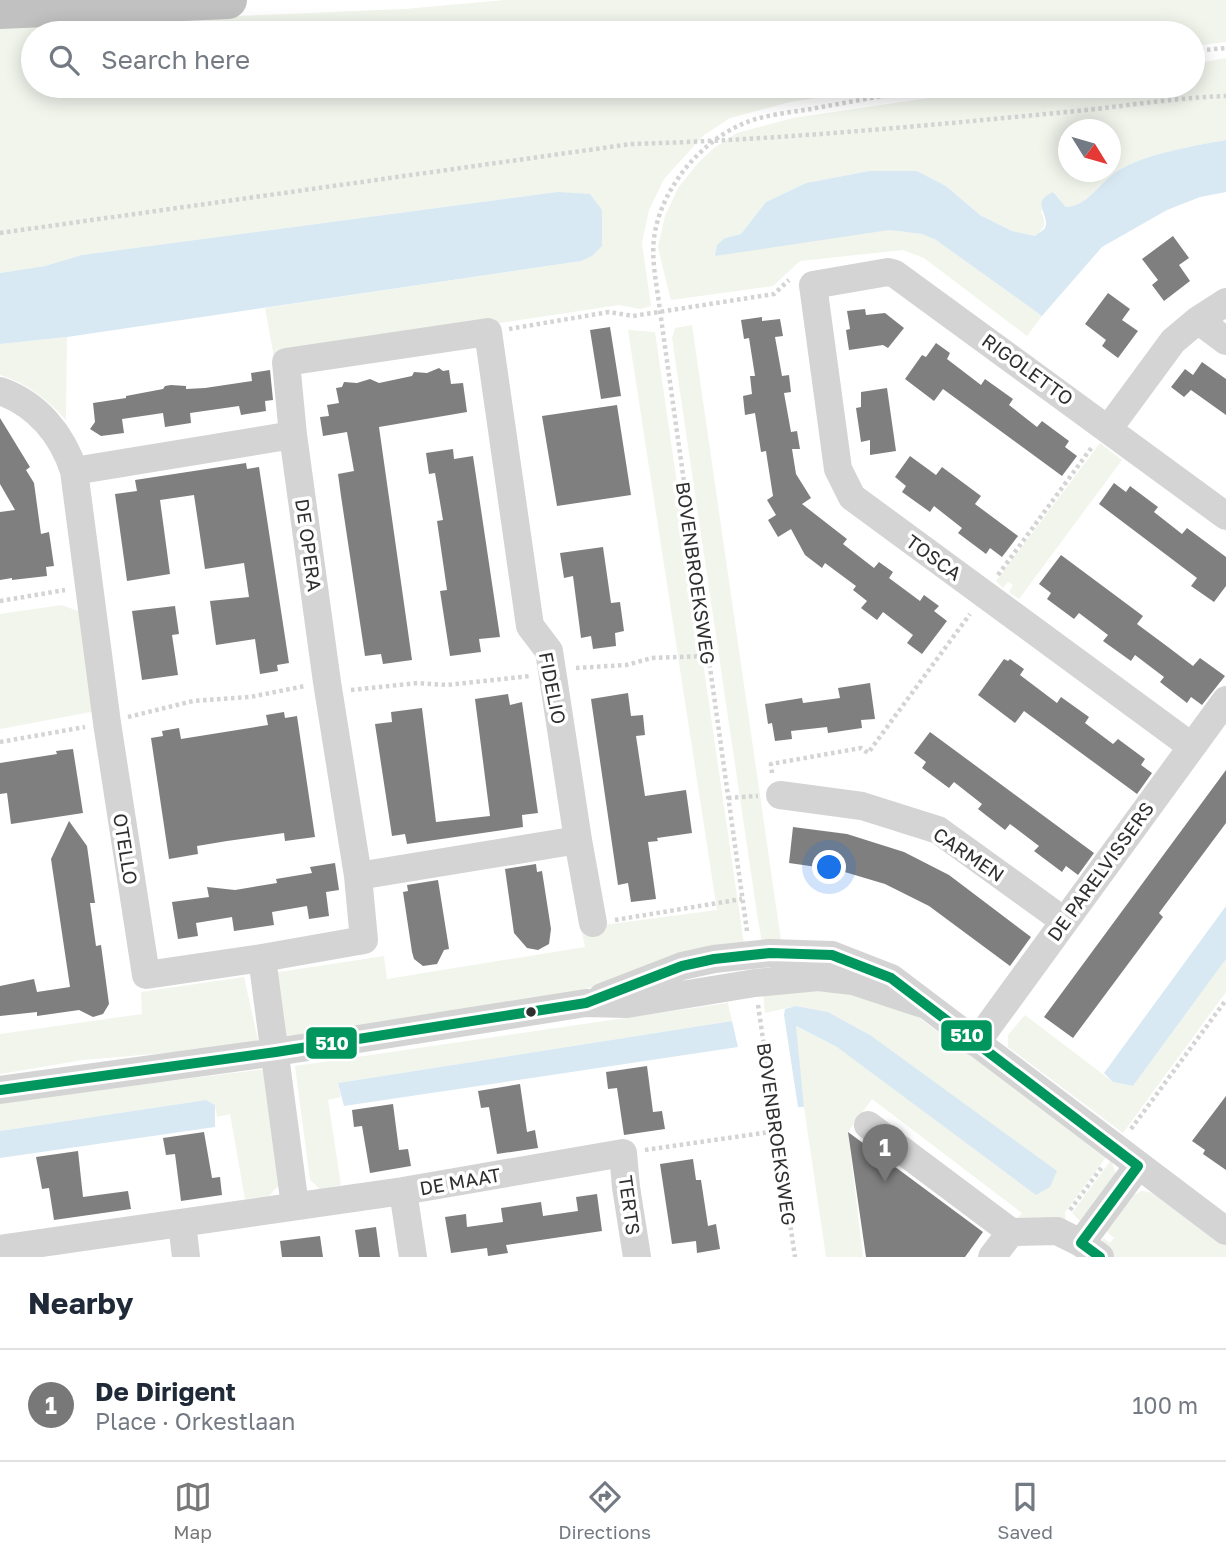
<!DOCTYPE html>
<html lang="en">
<head>
<meta charset="utf-8">
<style>
	:root { --surface:#fff; --page:#f6f6f7; --text:#1f2937; --muted:#747a83; --line:#e0e1e3; --accent:#787878 }
	body { margin:0; font-family:"Golos Text",sans-serif; background:var(--page); color:var(--text) }
	.compass { position:absolute; left:1058px; top:119px; width:63px; height:63px; border-radius:50%; background:var(--surface); box-shadow:0 4px 18px #0003; rotate:127deg }
	.you { position:absolute; left:830px; top:868px; width:24px; height:24px; margin:-18px; border:5px solid #fff; border-radius:50%; background:#1a73e8; box-shadow:0 0 0 10px #1a73e833 }
	.badge { display:grid; place-items:center; width:46px; height:46px; border-radius:50%; background:var(--accent); color:#fff; font-size:23px; font-weight:700 }
	.pin { position:absolute; translate:-50% -58px; filter:drop-shadow(0 2px 4px #0008) }
	.pin::after { content:''; position:absolute; top:37px; width:24px; height:21px; background:inherit; clip-path:polygon(0 0,100% 0,50% 100%) }
	.list { margin:0; padding:0; list-style:none }
	h2 { display:flex; justify-content:space-between; align-items:center; height:91px; margin:0; padding:0 28px; font-size:30px }
	h2 small { font-size:23px; font-weight:400; color:var(--muted) }
	.list li { display:grid; grid-template-columns:46px 1fr auto; gap:21px; align-items:center; box-sizing:border-box; height:112px; padding:0 28px; border-top:2px solid var(--line) }
	.list b { display:block; font-size:26px; white-space:nowrap }
	.list p { margin:0; font-size:23px; white-space:nowrap; color:var(--muted) }
	.list em { font-size:23px; font-style:normal; color:var(--muted) }
	.icon { flex:none; width:38px; height:38px; fill:none; stroke:currentColor; stroke-width:2; stroke-linecap:round; stroke-linejoin:round }
	.map { position:relative; flex:none; width:1226px; height:1257px; overflow:hidden }
	.search { position:absolute; background:var(--surface); box-shadow:0 4px 18px #0003; left:21px; right:21px; top:21px; height:77px; display:flex; align-items:center; gap:18px; box-sizing:border-box; padding:0 24px; border-radius:38px; color:var(--muted); font-size:26px }
	.sheet { height:203px; background:var(--surface) }
	nav { display:flex; justify-content:space-around; align-items:center; box-sizing:border-box; height:98px; border-top:2px solid var(--line); background:var(--surface); font-size:19px; color:var(--muted) }
	nav a { display:grid; justify-items:center; gap:4px }
	nav .on { color:var(--accent) }
	.map>svg:first-child { display:block }
</style>
</head>
<body>
<div class="map">
<svg width="1226" height="1257" viewBox="0 0 1226 1257">
	<rect width="100%" height="100%" fill="#fff"/>
	<path fill="#f1f5ec" fill-rule="evenodd" d="M505 0H1226V42L1193 46V33H33V86H896L790 102 730 118 704 135 664 179 649 210 642 243 651 306 640 309 619 305 274 357 265 308 581 261 557 192 83 255 45 266 0 273V26L405 9Z
		M1226 58V140C1193 146 1148 153 1119 170 1100 181 1089 206 1066 207L1053 192 1041 211C1046 224 1046 227 1035 236L1012 231 980 215 946 186 917 171H869L806 183 766 202 741 234 725 238 889 230 922 234 936 240 1042 316 1027 336 924 258 903 250 800 261 773 286 671 300 670 297 658 247 665 216 678 188 698 163 714 148 737 133 793 118 922 99 1045 86H1193V64ZM1068 130H1110V172H1068Z
		M692 325 781 941 762 942 758 920 672 338 675 328Z
		M628 330 655 332 744 944 639 970 548 1003 284 1041 273 973 384 956 387 979 585 947 581 928 717 910Z
		M67 337 66 420C47 399 27 383 0 375V344Z
		M1100 443 1122 460 1019 599 1009 592 1013 585 1008 582 1003 588 996 581Z
		M62 605 80 612 96 711 0 729V614Z
		M1226 959V992L1123 1133 1008 1047V1035L1025 1015 1113 1082 1133 1086Z
		M244 977 259 1045 83 1060 0 1074V1034L142 1014 141 992Z
		M828 986 906 1008 1107 1156 1065 1212 1066 1222 1012 1225 1022 1213 872 1099 848 1132 863 1257H826L804 1107 795 1026 837 1047 870 1035 828 1012 796 1006 765 1013 763 991Z
		M728 1003 732 1021 338 1083 341 1097 328 1100 341 1185 321 1190 310 1180 295 1066Z
		M266 1069 284 1183 276 1188 269 1196 245 1199 230 1114 217 1117 215 1105 206 1100 0 1131V1102Z
		M1111 1160 1115 1171V1179L1084 1225 1072 1213Z
		M1141 1191C1165 1191 1206 1229 1226 1244V1257H1114L1102 1244 1103 1238 1110 1243 1114 1238 1106 1231 1134 1195Z"/>
	<path fill="#d8e9f3" d="M1226 140V192L1200 197 1167 210 1102 247 1042 316 936 240 922 234 889 230 715 256 717 245 725 238 741 234 766 202 806 183 869 171H917L946 186 980 215 1012 231 1035 236C1038 233 1043 231 1045 228 1051 216 1029 202 1053 192L1066 207C1089 206 1100 181 1119 170 1148 153 1193 146 1226 140Z
		M557 192 590 194 602 210V246L592 256 581 261 67 337 0 344V273L45 266 82 255Z
		M1226 906V959L1133 1086 1113 1082 1104 1073Z
		M796 1006 828 1012 870 1035 1057 1171 1050 1187 1036 1195 837 1047 796 1026 804 1107H798L784 1015 785 1009Z
		M732 1021 738 1047 344 1106 338 1083Z
		M206 1100 215 1105V1127L0 1158V1131Z"/>
	<path fill="#7f7f7f" d="M1173 236 1189 258 1179 265 1190 281 1164 301 1152 285 1158 280 1142 259Z
		M1108 293 1130 309 1122 320 1138 331 1118 358 1102 346 1106 340 1085 324Z
		M865 309 866 315 885 313 904 328 888 348 883 345 849 350 846 330 850 329 847 311Z
		M762 317V321L780 319 783 336 775 337 782 376 789 375 791 392 784 393 791 432 797 431 800 449H792L796 474 811 498 802 504 847 539 843 544 874 568 879 562 893 572 889 578 920 601 924 595 939 606 934 611 947 621 922 654 907 643 913 635 883 612 877 620 861 608 867 601 853 590 856 586 825 563 822 568 805 555 791 529 778 537 768 520 776 515 767 500 773 496 767 458 766 451 761 452 755 413 745 415 743 396 752 394 750 376H755L749 338 744 339 741 320Z
		M610 327 621 396 601 399 590 330Z
		M936 343 950 353 947 359 981 385 985 379 1013 399 1009 405 1037 427 1042 421 1069 441 1065 447 1077 456 1062 476 943 389 934 401 905 379 922 355 926 357Z
		M1202 362 1226 379V415L1191 390 1184 397 1171 387 1185 369 1193 375Z
		M439 368 443 371 449 370 451 384 463 383 467 412 379 427 412 660 383 664 381 654 365 656 341 496 338 474 354 471 347 432 323 436 320 417 329 416 327 405 339 403 336 388 342 387 344 382 357 383 370 379 379 383 412 376 414 372 427 373Z
		M270 370 273 400 265 401 266 411 241 415 239 406 190 413 191 423 165 427 163 413 122 419 124 433 101 436 90 429 95 422 93 403 126 398V396L163 389 165 386 171 385 186 386V389L205 388 252 381 251 373Z
		M887 388 896 451 870 455V440L861 442 856 408 861 407V392Z
		M617 405 631 495 557 506 542 416Z
		M0 418 30 467 26 470 34 483 41 534 49 532 54 566 46 567 47 576 12 580V578L0 580V512L15 510 0 484Z
		M453 449 454 459 473 456 500 637 479 639 481 652 450 656 440 591 447 590 437 521 443 520 435 473 429 474 426 453Z
		M910 456 936 475 942 467 981 496 975 504 1018 536 1002 557 990 548 986 554 958 533 962 528 934 506 930 512 902 492 906 486 895 477Z
		M246 463 247 469 259 467 289 663 277 665 278 671 260 674 255 639 216 645 210 601 249 597 244 563 205 569 194 495 160 500 170 574 127 581 115 494 137 491 135 480Z
		M1114 483 1126 492 1130 486 1158 507 1154 512 1182 534 1187 528 1226 557V586L1214 602 1191 586 1197 578 1099 504Z
		M603 547 611 603 620 602 624 631 615 633 616 646 593 649 591 636 581 638 573 576 564 578 560 553Z
		M1061 555 1143 616 1137 624 1168 647 1193 666 1200 658 1225 676 1202 705 1191 697 1187 703 1160 682 1164 677 1135 655 1131 661 1103 641 1108 635 1079 613 1074 619 1047 599 1051 593 1039 584Z
		M175 606 179 634 172 635 178 675 142 680 132 611Z
		M1004 659 1008 661 1010 659 1024 669 1020 675 1057 703 1061 697 1089 717 1085 723 1113 744 1118 739 1145 759 1141 765 1152 773 1137 794 1024 711 1015 723 978 695Z
		M870 683 875 719 861 720 862 728 828 733 827 727 791 731 792 739 775 741 772 723 768 724 765 704 802 698 803 703 840 698 838 688Z
		M628 693 631 716 643 715 645 735 636 736 645 796 686 790 692 833 657 838 658 841 648 842 656 899 631 902 628 883 618 885 591 699Z
		M508 694 510 705 522 702 538 813 522 815 523 827 469 835 407 844 405 834 392 836 375 724 392 722 391 712 422 708 436 822 490 816 475 699Z
		M284 712 285 718 297 716 315 837 285 841 284 833 227 841 197 846 198 854 169 859 151 738 163 736 162 731 179 728 181 739 268 725 266 715Z
		M930 732 1094 853 1078 875 1066 866 1062 872 1034 851 1039 846 1010 824 1005 830 978 809 982 804 954 782 949 788 922 768 926 762 914 753Z
		M73 749 83 813 11 824 7 793 0 794V763L57 754 56 751Z
		M1226 770V823L1159 913 1163 917 1073 1038 1044 1017Z
		M69 821 87 846 95 903H90L96 946 101 945 109 1004 103 1014 93 1017 79 1010 37 1016V1012L0 1016V986L34 979 37 992 70 987 51 859Z
		M793 827 847 834 904 852 949 875 1031 937 1010 966 929 906 885 884 838 870 789 863Z
		M335 863 339 890 326 892 329 916 309 919 307 906 272 912 274 925 234 931 232 917 196 923 198 936 178 939 172 902 209 897 207 887 235 890 277 883 276 879 312 873 310 867Z
		M536 864 537 872 542 871 551 929 549 944 538 950 527 948 514 933 505 869Z
		M438 880 449 949 444 950 437 964 423 966 414 959 412 952 403 892 408 891 407 885Z
		M647 1066 653 1112 662 1111 665 1129 624 1135 617 1088 608 1089 606 1072Z
		M520 1084 527 1132 535 1130 538 1148 497 1154 489 1107 481 1108 478 1091Z
		M1226 1096V1170L1203 1154 1205 1150 1192 1141Z
		M393 1104 399 1150 408 1149 411 1166 370 1173 362 1126 354 1127 352 1110Z
		M204 1132 212 1178 220 1177 222 1195 181 1201 175 1154 166 1155 163 1138Z
		M848 1132 983 1232 965 1257H866Z
		M78 1151 83 1197 128 1191 131 1209 54 1220 49 1188 42 1189 36 1157Z
		M693 1159 696 1180H701L708 1226 716 1224 720 1249 697 1253 696 1241 672 1244 660 1164Z
		M597 1194 602 1231 506 1245 508 1253 488 1256 487 1248 451 1253 445 1217 466 1214 467 1227 503 1222 501 1208 541 1202 543 1216 578 1211 576 1197Z
		M376 1227 380 1257H359L355 1230Z
		M320 1236 323 1257H282L280 1241Z"/>
	<g fill="none" stroke-linecap="round" stroke-linejoin="round">
		<path stroke="#d4d4d4" stroke-width="4.5" stroke-dasharray="3.5 3.5" stroke-linecap="butt" d="M1193 51 1226 48
			M0 233 631 144C777 140 922 126 1067 112 1120 107 1172 98 1226 96
			M509 329 609 312 633 316 774 294 789 280
			M998 575 1092 447
			M0 601 65 590
			M576 668 626 665 652 658 706 656
			M351 690 418 683 447 685 530 676
			M128 717 193 701 250 697 305 686
			M0 742 85 727
			M772 773 771 764 861 748 868 753 970 614
			M728 798 758 796
			M615 920 742 899
			M747 931 660 311C657 285 650 257 655 232 663 188 698 145 738 126 760 115 787 113 811 109 854 101 898 93 942 86
			M758 1005 795 1257
			M1131 1129 1226 1000
			M645 1150 777 1131
			M1070 1210 1102 1167"/>
		<path stroke="#d4d4d4" stroke-width="28" d="M1198 320 1226 341
			M0 391C37 404 62 434 74 471L107 723 146 975 262 958 364 940 358 876 327 682 293 435 74 471
			M1109 428 1173 341 1198 320 1226 302
			M293 435 286 362 488 332 530 626 549 651 578 840 593 923
			M1191 746 852 497 838 469 813 285 888 272 895 274 1226 516
			M780 795 862 806 938 830 1064 921
			M358 876 578 840
			M262 958 295 1206
			M602 997 682 966 714 959 770 953 832 955 891 978 1226 1231
			M976 1043 1226 700
			M0 1090 276 1052 586 1003 627 1004 755 983 818 977 853 981 926 1005
			M868 1125 1011 1232 1057 1231 1081 1243
			M403 1191 413 1257
			M182 1223 186 1257
			M0 1249 403 1191 623 1153 626 1187 637 1257
			M992 1257 1011 1232
			M1100 1257 1081 1243 1138 1166"/>
		<path stroke="#c1c1c1" stroke-width="38" d="M0 10 228 0"/>
		<g stroke="#fff" stroke-width="16">
			<path id="bus-1" d="M0 1090 276 1052 586 1003 682 966 714 959 770 953 832 955 891 978 1138 1166 1081 1243 1100 1257"/>
		</g>
		<use href="#bus-1" stroke="#00965e" stroke-width="10"/>
	</g>
	<circle fill="#2f2f2f" stroke="#fff" stroke-width="2.5" cx="531" cy="1012" r="6"/>
	<g text-anchor="middle" dominant-baseline="central" stroke-width="7" stroke-linejoin="round" paint-order="stroke">
		<g font-size="19" fill="#2f2f2f" stroke="#fff">
			<text transform="translate(1028 369) rotate(36)">RIGOLETTO</text>
			<text transform="translate(309 545) rotate(82)">DE OPERA</text>
			<text transform="translate(934 557) rotate(36)">TOSCA</text>
			<text transform="translate(696 573) rotate(82)">BOVENBROEKSWEG</text>
			<text transform="translate(553 688) rotate(79)">FIDELIO</text>
			<text transform="translate(126 849) rotate(81)">OTELLO</text>
			<text transform="translate(969 854) rotate(34)">CARMEN</text>
			<text transform="translate(1100 871) rotate(-54)">DE PARELVISSERS</text>
			<text transform="translate(777 1134) rotate(82)">BOVENBROEKSWEG</text>
			<text transform="translate(460 1181) rotate(-10)">DE MAAT</text>
			<text transform="translate(630 1205) rotate(82)">TERTS</text>
		</g>
	</g>
	<g stroke="#fff" stroke-width="2.5">
		<rect x="940" y="1019" width="53" height="33" rx="7" fill="#00965e"/>
		<rect x="305" y="1026" width="53" height="34" rx="7" fill="#00965e"/>
	</g>
	<g font-size="19" text-anchor="middle" font-weight="bold" fill="#fff">
		<text x="967" y="1042">510</text>
		<text x="332" y="1050">510</text>
	</g>
</svg>
<svg class="compass" viewBox="-18 -18 36 36"><path d="M0-13l5 13h-10z" fill="#e53935"/><path d="M0 13l5-13h-10z" fill="#747a83"/></svg>
<div class="you"></div>
<div class="pin badge" style="left:885px;top:1182px">1</div>
<div class="search"><svg class="icon" aria-label="search" viewBox="0 0 24 24"><circle cx="10" cy="10" r="6"/><path d="M15 15l6 6"/></svg>Search here</div>
</div>
<section class="sheet">
<h2>Nearby<small></small></h2>
<ul class="list">
<li><span class="badge">1</span><div><b>De Dirigent</b><p>Place · Orkestlaan</p></div><em>100 m</em></li>
</ul>
</section>
<nav>
<a class="on"><svg class="icon" aria-label="map" viewBox="0 0 24 24"><path d="M3 6l6-2 6 2 6-2v14l-6 2-6-2-6 2zM9 4v14M15 6v14"/></svg>Map</a>
<a><svg class="icon" aria-label="directions" viewBox="0 0 24 24"><path d="M12 3l9 9-9 9-9-9zM9 14v-3h6M13 9l2 2-2 2"/></svg>Directions</a>
<a><svg class="icon" aria-label="saved" viewBox="0 0 24 24"><path d="M7 4h10v16l-5-4-5 4z"/></svg>Saved</a>
</nav>
</body>
</html>
